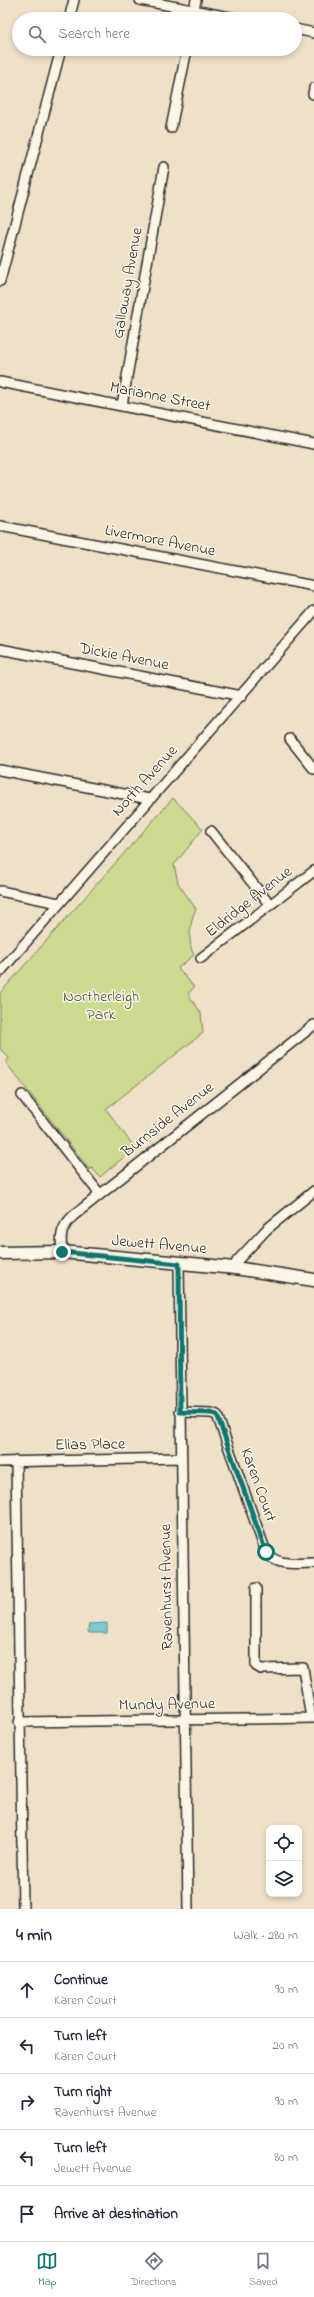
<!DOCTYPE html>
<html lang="en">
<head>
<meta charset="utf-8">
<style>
	:root { --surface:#fff; --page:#f2f2f3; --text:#1f2937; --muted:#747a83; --line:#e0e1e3; --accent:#0f766e }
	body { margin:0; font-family:"Indie Flower",sans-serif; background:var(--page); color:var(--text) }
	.controls { position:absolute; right:12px; bottom:12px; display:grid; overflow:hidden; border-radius:8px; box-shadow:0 2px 6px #0003 }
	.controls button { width:36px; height:36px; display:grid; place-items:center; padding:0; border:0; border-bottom:1px solid var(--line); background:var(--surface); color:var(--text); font:20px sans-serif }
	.stop { position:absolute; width:12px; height:12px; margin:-9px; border:3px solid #0f766e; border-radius:50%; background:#fff }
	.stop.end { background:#0f766e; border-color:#fff; box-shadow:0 1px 4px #0008 }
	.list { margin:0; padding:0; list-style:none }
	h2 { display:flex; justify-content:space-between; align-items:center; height:52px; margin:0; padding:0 16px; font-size:17px }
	h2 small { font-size:13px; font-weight:400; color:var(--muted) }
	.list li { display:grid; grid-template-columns:26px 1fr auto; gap:12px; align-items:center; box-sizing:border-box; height:56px; padding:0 16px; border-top:1px solid var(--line) }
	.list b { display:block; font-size:15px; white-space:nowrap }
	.list p { margin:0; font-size:13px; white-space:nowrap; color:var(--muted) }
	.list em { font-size:13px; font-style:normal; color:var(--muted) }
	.icon { flex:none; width:22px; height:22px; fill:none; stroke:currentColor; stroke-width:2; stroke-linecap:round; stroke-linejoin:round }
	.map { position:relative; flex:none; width:314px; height:1909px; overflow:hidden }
	.search { position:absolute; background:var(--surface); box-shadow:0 2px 6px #0003; left:12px; right:12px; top:12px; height:44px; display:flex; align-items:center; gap:10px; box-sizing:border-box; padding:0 14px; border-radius:22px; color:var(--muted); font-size:15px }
	.sheet { height:332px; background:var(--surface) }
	nav { display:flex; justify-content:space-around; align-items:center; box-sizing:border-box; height:56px; border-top:1px solid var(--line); background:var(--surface); font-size:11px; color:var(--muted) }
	nav a { display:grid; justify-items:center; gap:2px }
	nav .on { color:var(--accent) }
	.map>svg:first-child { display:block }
</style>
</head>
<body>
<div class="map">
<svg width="314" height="1909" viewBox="0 0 314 1909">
	<rect width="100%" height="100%" fill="#efe0c8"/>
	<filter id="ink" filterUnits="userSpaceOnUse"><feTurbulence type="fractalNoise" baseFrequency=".025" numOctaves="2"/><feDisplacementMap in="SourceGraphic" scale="8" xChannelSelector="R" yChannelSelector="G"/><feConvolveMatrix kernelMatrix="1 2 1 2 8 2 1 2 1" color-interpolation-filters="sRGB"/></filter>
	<g filter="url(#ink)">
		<path fill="#cbda8e" stroke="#7b825c" d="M173 798 203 829 174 865 178 883 196 909C190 919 187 945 194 955L178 968 194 987 188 994 201 1013 203 1033 106 1109 135 1148 100 1177 92 1168 90 1170 6 1063 9 1058 0 1049V993Z"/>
		<path fill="#7bcbd4" stroke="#5b8b90" d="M107 1623V1633H89L88 1630 89 1624Z"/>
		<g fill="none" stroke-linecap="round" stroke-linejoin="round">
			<g stroke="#2b2b2b" stroke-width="12">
				<path id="street" d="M140 0 240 19
					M69 19 74 0
					M192 19 196 0
					M295 29 314 33
					M313 94 314 88
					M171 128 187 49
					M0 281 61 49
					M0 382 314 444
					M122 405 164 167
					M0 526 314 586
					M0 649 242 696
					M290 739 314 769
					M0 770 149 799
					M211 831 270 905
					M0 891 59 903
					M201 958 314 871
					M0 972 314 611
					M22 1095 99 1193
					M62 1252C60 1235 61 1228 73 1216L314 1025
					M179 1264 188 1909
					M235 1268 237 1261 267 1229 314 1191
					M180 1412 211 1413 217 1415 266 1552C277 1567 297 1563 314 1563
					M16 1461 23 1909
					M0 1462 180 1458
					M256 1588V1666L261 1669 303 1668 311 1718
					M19 1722 314 1718"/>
			</g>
			<g stroke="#2b2b2b" stroke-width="15">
				<path id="secondary" d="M0 1253 62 1252 235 1268 314 1280"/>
			</g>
			<use href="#street" stroke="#fcf5e5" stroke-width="9"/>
			<use href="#secondary" stroke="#fcf5e5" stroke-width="12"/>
		</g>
	</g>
	<g fill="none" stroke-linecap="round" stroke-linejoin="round" filter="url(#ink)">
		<path stroke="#0f766e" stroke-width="5" d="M62 1252 179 1264 180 1412 211 1413 217 1415 266 1552"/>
	</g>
	<g text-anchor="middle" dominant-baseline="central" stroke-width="3" stroke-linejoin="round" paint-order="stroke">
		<g font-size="16" fill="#2b2b2b" stroke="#fcf5e5">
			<text transform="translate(128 283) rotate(-80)">Galloway Avenue</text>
			<text transform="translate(160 397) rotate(11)">Marianne Street</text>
			<text transform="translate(160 541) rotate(11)">Livermore Avenue</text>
			<text transform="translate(124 657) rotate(11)">Dickie Avenue</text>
			<text transform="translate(145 781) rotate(-48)">North Avenue</text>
			<text transform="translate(249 902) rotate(-38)">Eldridge Avenue</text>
			<text transform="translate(168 1120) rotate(-38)">Burnside Avenue</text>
			<text transform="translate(159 1245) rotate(5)">Jewett Avenue</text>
			<text transform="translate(90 1445) rotate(-1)">Elias Place</text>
			<text transform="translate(258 1485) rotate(70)">Karen Court</text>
			<text transform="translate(167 1587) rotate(-91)">Ravenhurst Avenue</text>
			<text transform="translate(167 1705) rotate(-1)">Mundy Avenue</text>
		</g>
		<g font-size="16" fill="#535744" stroke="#fcf5e5">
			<text x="101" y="997">Northerleigh<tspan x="101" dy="18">Park</tspan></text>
		</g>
	</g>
</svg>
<div class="controls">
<button><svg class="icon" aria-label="locate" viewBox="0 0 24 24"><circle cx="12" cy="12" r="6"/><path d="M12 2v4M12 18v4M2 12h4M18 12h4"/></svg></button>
<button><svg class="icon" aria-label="layers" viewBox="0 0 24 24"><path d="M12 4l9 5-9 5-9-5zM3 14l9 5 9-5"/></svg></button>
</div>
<div class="stop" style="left:266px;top:1552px"></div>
<div class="stop end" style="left:62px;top:1252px"></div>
<div class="search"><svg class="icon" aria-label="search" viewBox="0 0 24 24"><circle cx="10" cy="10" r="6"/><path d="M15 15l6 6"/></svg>Search here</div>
</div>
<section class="sheet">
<h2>4 min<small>Walk · 280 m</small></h2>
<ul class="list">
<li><svg class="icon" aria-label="ahead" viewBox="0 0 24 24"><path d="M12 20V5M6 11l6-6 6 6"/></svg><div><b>Continue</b><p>Karen Court</p></div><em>90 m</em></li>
<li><svg class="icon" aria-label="left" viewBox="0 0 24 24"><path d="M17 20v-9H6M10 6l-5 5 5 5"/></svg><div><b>Turn left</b><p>Karen Court</p></div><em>20 m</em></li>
<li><svg class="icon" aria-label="right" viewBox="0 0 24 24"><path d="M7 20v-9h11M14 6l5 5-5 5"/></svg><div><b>Turn right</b><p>Ravenhurst Avenue</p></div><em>90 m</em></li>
<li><svg class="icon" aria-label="left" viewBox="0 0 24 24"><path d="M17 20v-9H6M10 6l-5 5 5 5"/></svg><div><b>Turn left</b><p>Jewett Avenue</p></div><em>80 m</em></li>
<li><svg class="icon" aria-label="arrive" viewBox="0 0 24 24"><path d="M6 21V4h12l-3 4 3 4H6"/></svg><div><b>Arrive at destination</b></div></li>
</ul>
</section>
<nav>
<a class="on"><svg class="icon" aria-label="map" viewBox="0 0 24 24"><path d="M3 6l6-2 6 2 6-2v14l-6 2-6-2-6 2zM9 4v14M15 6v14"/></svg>Map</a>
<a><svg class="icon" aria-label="directions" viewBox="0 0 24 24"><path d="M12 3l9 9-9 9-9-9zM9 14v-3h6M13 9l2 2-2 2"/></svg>Directions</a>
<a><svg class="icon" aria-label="saved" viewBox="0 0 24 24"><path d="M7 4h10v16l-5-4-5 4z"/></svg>Saved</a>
</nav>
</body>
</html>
